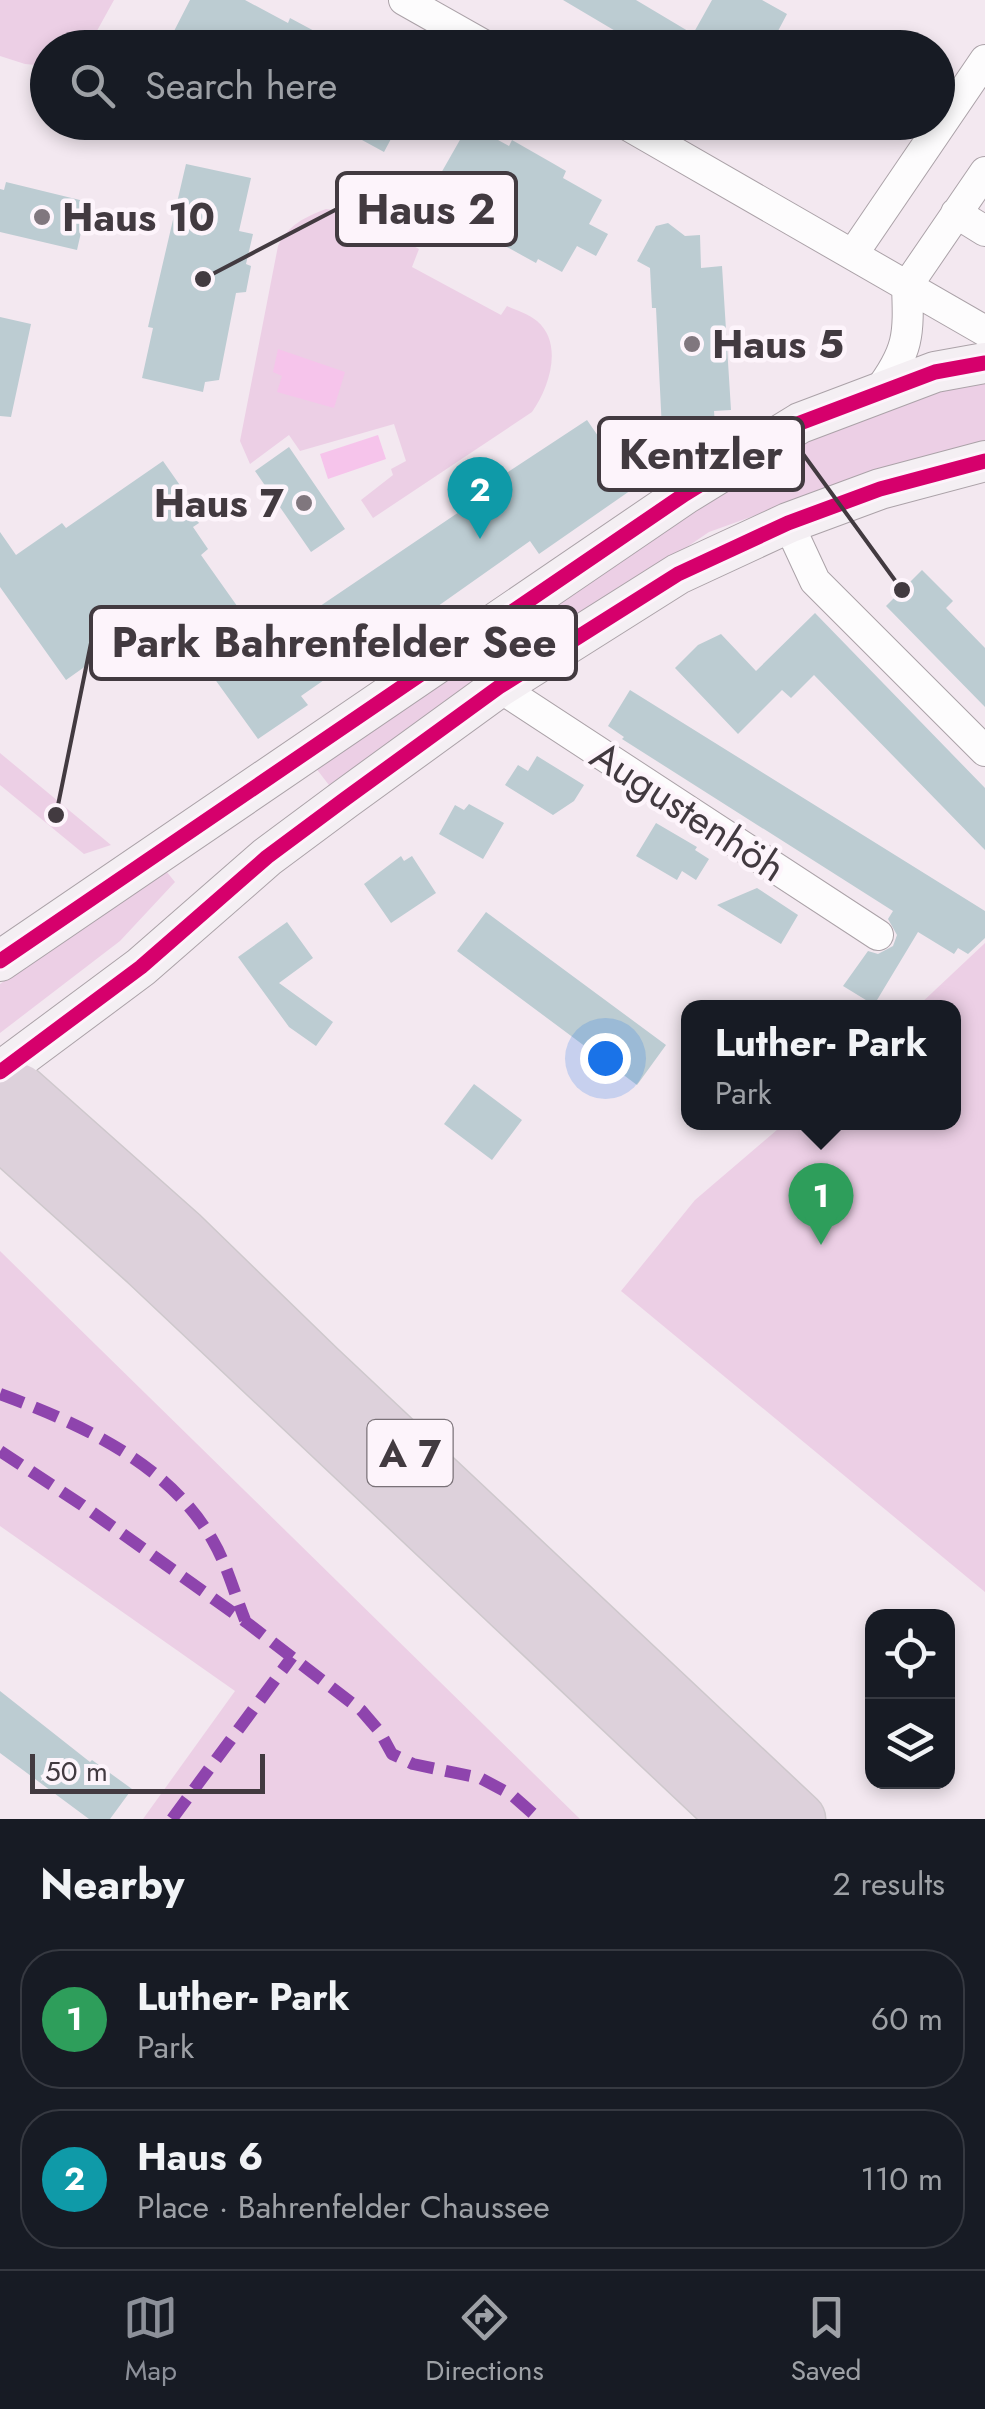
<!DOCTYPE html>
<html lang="en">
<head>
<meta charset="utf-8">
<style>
	:root { --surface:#171b24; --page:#20242c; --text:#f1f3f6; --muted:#9ea1a6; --line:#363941; --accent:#8c9099 }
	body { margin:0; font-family:Jost,sans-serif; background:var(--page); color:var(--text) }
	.controls { position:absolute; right:30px; bottom:30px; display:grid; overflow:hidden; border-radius:20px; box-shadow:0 5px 15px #0003 }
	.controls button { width:90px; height:90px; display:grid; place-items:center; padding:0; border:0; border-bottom:2px solid var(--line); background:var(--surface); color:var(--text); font:50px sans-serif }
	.scale { position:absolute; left:30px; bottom:25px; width:235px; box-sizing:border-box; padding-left:10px; border:5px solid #423a40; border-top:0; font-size:28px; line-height:35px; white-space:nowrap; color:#423a40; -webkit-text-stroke:8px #fdf4fb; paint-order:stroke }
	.you { position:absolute; left:605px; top:1058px; width:35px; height:35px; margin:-25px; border:8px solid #fff; border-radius:50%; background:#1a73e8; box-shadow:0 0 0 15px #1a73e833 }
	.badge { display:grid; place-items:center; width:65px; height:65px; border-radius:50%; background:var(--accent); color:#fff; font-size:32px; font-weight:700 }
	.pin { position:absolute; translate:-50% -82px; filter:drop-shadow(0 2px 5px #0008) }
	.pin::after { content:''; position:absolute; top:52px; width:35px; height:30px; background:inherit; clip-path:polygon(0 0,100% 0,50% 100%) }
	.popup { position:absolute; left:681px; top:1000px; width:280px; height:130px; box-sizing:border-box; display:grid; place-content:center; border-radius:20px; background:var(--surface); filter:drop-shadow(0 2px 8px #0005); font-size:32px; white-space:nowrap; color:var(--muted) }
	.popup b { font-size:38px; color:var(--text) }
	.popup::after { content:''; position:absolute; left:50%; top:100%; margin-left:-20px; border:20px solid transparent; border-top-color:var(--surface) }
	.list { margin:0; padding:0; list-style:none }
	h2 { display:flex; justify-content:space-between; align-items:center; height:130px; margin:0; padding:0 40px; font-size:42px }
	h2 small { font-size:32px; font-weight:400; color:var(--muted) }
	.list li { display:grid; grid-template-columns:65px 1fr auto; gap:30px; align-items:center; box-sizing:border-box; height:140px; margin:0 20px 20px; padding:0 20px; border:2px solid var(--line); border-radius:40px }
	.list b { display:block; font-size:38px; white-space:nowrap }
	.list p { margin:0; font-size:32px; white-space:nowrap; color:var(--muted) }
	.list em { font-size:32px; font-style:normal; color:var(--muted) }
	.icon { flex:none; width:55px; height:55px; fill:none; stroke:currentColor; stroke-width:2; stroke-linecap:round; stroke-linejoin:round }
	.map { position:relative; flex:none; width:985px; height:1819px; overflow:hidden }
	.search { position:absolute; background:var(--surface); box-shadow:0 5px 15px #0003; left:30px; right:30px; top:30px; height:110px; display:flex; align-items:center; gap:25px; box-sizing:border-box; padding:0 35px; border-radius:55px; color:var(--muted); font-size:38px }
	.sheet { height:450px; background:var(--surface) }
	nav { display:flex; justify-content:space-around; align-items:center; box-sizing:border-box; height:140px; border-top:2px solid var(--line); background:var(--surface); font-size:28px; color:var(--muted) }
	nav a { display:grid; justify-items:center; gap:5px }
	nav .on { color:var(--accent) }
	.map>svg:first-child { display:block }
</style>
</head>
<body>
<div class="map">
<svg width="985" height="1819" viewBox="0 0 985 1819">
	<rect width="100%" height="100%" fill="#f3e8f0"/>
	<path fill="#eccfe5" d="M0 0H114L88 47 48 48 47 66 25 64 0 56Z
		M326 209 352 213 419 249 412 267 501 315 507 306C516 310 529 314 537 321 564 344 549 388 532 412L373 518 361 500 393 475 391 469 406 461 394 424 300 451 289 435 250 464 240 441 278 246C288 225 305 217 326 209Z
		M980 380 985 384V443L854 480 709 532 332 789 315 767 446 668 791 449 883 409Z
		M0 753 111 845 84 854 0 785Z
		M166 871 175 882 120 941 0 1033V984Z
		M985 943V1592L621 1291 695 1200 785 1123 954 1122V1008L917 1007Z
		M0 1251 580 1819H143L235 1691 0 1526Z"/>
	<path fill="#f6c4eb" d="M278 349 345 372 334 408 277 392 282 376 273 372Z
		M378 435 386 459 328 479 320 454Z"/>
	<path fill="#bcccd2" d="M190 0H245L288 23 290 18 346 48H195L172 35Z
		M563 0H636L693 34 712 0H762L787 14 769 48H644Z
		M329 122H400L384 152Z
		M469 124 509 146 512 140 554 164 566 171 563 178 602 200 589 224 608 234 596 256 577 246 562 272 538 259 536 263 465 224 468 219 428 196Z
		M186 164 251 178 239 231 253 234 246 264 251 266 246 292 236 293 219 380 205 382 203 392 142 378 153 328 148 327Z
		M6 182 88 202 77 250 0 232V189L4 190Z
		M668 223 685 236 700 235 701 268 722 266 731 410 714 411 715 425 662 430 656 308H652L650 268 637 261 656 226Z
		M0 317 31 324 11 417 0 416Z
		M587 420 634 488 539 554 530 541 363 659 360 655 301 696 308 705 258 739 165 610 66 680 0 587V532L16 555 62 523 66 528 163 461 191 501 186 504 199 523 193 527 208 549 201 555 264 644 496 487 493 482Z
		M289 447 345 529 311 552 255 471Z
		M922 570 953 601 946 608 985 648V707L886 606Z
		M815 613 985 788V850L814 675 791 698 782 690 738 734 675 668 698 645 721 634 756 671Z
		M630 690 985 911V938L968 954 958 948 954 954 918 932 874 1005 843 986 868 951 878 954 893 946 897 935 888 919 893 911 622 739 624 737 608 726Z
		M537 756 584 785 574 801 553 815 505 785 518 765 528 771Z
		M469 804 504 823 483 859 439 834 455 805 464 810Z
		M656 823 697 847 695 850 709 859 696 880 682 871 677 880 636 856Z
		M401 856 404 861 412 856 436 893 391 923 364 884Z
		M757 888 798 915 781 944 717 905Z
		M486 912 666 1045 637 1085 457 951Z
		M287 922 313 958 279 983 333 1022 316 1046 289 1027 238 957Z
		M474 1084 522 1120 492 1160 444 1124Z
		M0 1691 90 1762 92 1760 132 1789 110 1819H89L0 1753Z"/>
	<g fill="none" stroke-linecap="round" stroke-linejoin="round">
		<g stroke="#aba2a8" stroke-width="32">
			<path id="street" d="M404 0 489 48
				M622 122 985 331
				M956 213 985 231
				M853 254 985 60
				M907 286 985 172
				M878 392C909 351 909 335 907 286
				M788 523 815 581 985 751
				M499 687 878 935"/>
		</g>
		<g stroke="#aba2a8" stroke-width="42">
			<path id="secondary" d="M0 961 685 494 800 423 935 372 985 363
				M0 1072 141 967 267 857 345 799 499 687 678 574 788 523 880 489 985 461"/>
		</g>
		<g stroke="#cec8cc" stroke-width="55">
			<path id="highway" d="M19 1090 181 1234 319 1368 799 1819
				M0 1132 146 1263 736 1819"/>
		</g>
		<use href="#street" stroke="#fdfcfd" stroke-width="30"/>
		<use href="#secondary" stroke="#f4eff3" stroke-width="40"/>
		<use href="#highway" stroke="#ddd1db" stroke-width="52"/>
		<path stroke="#8e44ad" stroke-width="12" stroke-dasharray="25 12" stroke-linecap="butt" d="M0 1394C79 1423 170 1464 213 1541 227 1565 235 1595 245 1620
			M0 1451 82 1505 246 1622 361 1710 380 1732 392 1754 413 1764 480 1778 512 1795 539 1819
			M172 1819 292 1657"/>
		<g stroke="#fdf4fb" stroke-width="21">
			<path id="cycleway" d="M0 961 685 494 800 423 935 372 985 363
				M0 1072 141 967 267 857 345 799 499 687 678 574 788 523 880 489 985 461"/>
		</g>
		<use href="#cycleway" stroke="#d6006c" stroke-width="15"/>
	</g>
	<g fill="#80777e" stroke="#fdf4fb" stroke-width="4">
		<circle cx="42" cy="217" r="10"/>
		<circle cx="692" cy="344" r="10"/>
		<circle cx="304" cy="503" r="10"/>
	</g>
	<g text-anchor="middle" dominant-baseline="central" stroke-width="9" stroke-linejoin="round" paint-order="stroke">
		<rect fill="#fdf4fb" stroke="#7a7278" stroke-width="2.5" x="367.5" y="1420" width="85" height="66" rx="8"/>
		<g font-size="38" font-weight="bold" fill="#423a40">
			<text x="410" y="1453">A 7</text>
		</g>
		<g font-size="40" font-weight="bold" fill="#423a40" stroke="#fdf4fb" text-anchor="start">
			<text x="62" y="217">Haus 10</text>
			<text x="712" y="344">Haus 5</text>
			<text x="284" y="503" text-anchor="end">Haus 7</text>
		</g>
		<g font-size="40" fill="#423a40" stroke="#fdf4fb">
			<text transform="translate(688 811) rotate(33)">Augustenhöh</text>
		</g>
	</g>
	<path fill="none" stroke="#423a40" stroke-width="4" d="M203 279L337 209M902 590L803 454M56 815L91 643"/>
	<g fill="#423a40" stroke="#fdf4fb" stroke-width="4">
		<circle cx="203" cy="279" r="10"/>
		<circle cx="902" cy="590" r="10"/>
		<circle cx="56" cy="815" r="10"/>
	</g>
	<g fill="#fdf4fb" stroke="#423a40" stroke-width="4">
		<rect x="337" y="173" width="179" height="72" rx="10"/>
		<rect x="599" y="418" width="204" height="72" rx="10"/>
		<rect x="91" y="607" width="485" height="72" rx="10"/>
	</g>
	<g font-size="42" text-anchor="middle" font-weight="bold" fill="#423a40">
		<text x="426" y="224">Haus 2</text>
		<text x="701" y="469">Kentzler</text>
		<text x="334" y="657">Park Bahrenfelder See</text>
	</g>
</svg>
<div class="controls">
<button><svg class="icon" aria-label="locate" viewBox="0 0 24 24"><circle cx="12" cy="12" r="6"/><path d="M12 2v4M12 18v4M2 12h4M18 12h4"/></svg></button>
<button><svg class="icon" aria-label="layers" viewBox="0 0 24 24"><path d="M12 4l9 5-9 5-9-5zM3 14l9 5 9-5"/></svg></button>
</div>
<div class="scale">50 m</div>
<div class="you"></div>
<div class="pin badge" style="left:821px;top:1245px;background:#2e9e5b">1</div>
<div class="popup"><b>Luther- Park</b>Park</div>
<div class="pin badge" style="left:480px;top:539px;background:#0f9aa8">2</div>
<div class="search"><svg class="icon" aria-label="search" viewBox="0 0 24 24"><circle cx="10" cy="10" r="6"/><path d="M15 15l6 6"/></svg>Search here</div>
</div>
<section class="sheet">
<h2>Nearby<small>2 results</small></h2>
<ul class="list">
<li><span class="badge" style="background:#2e9e5b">1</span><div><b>Luther- Park</b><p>Park</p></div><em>60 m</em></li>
<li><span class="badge" style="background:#0f9aa8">2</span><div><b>Haus 6</b><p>Place · Bahrenfelder Chaussee</p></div><em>110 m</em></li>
</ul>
</section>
<nav>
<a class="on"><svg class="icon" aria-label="map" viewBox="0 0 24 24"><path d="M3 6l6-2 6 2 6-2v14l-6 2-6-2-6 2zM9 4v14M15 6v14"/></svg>Map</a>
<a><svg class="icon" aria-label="directions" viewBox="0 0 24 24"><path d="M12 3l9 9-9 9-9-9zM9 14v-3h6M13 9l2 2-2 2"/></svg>Directions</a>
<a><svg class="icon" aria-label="saved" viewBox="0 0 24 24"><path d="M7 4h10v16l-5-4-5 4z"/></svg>Saved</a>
</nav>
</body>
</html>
